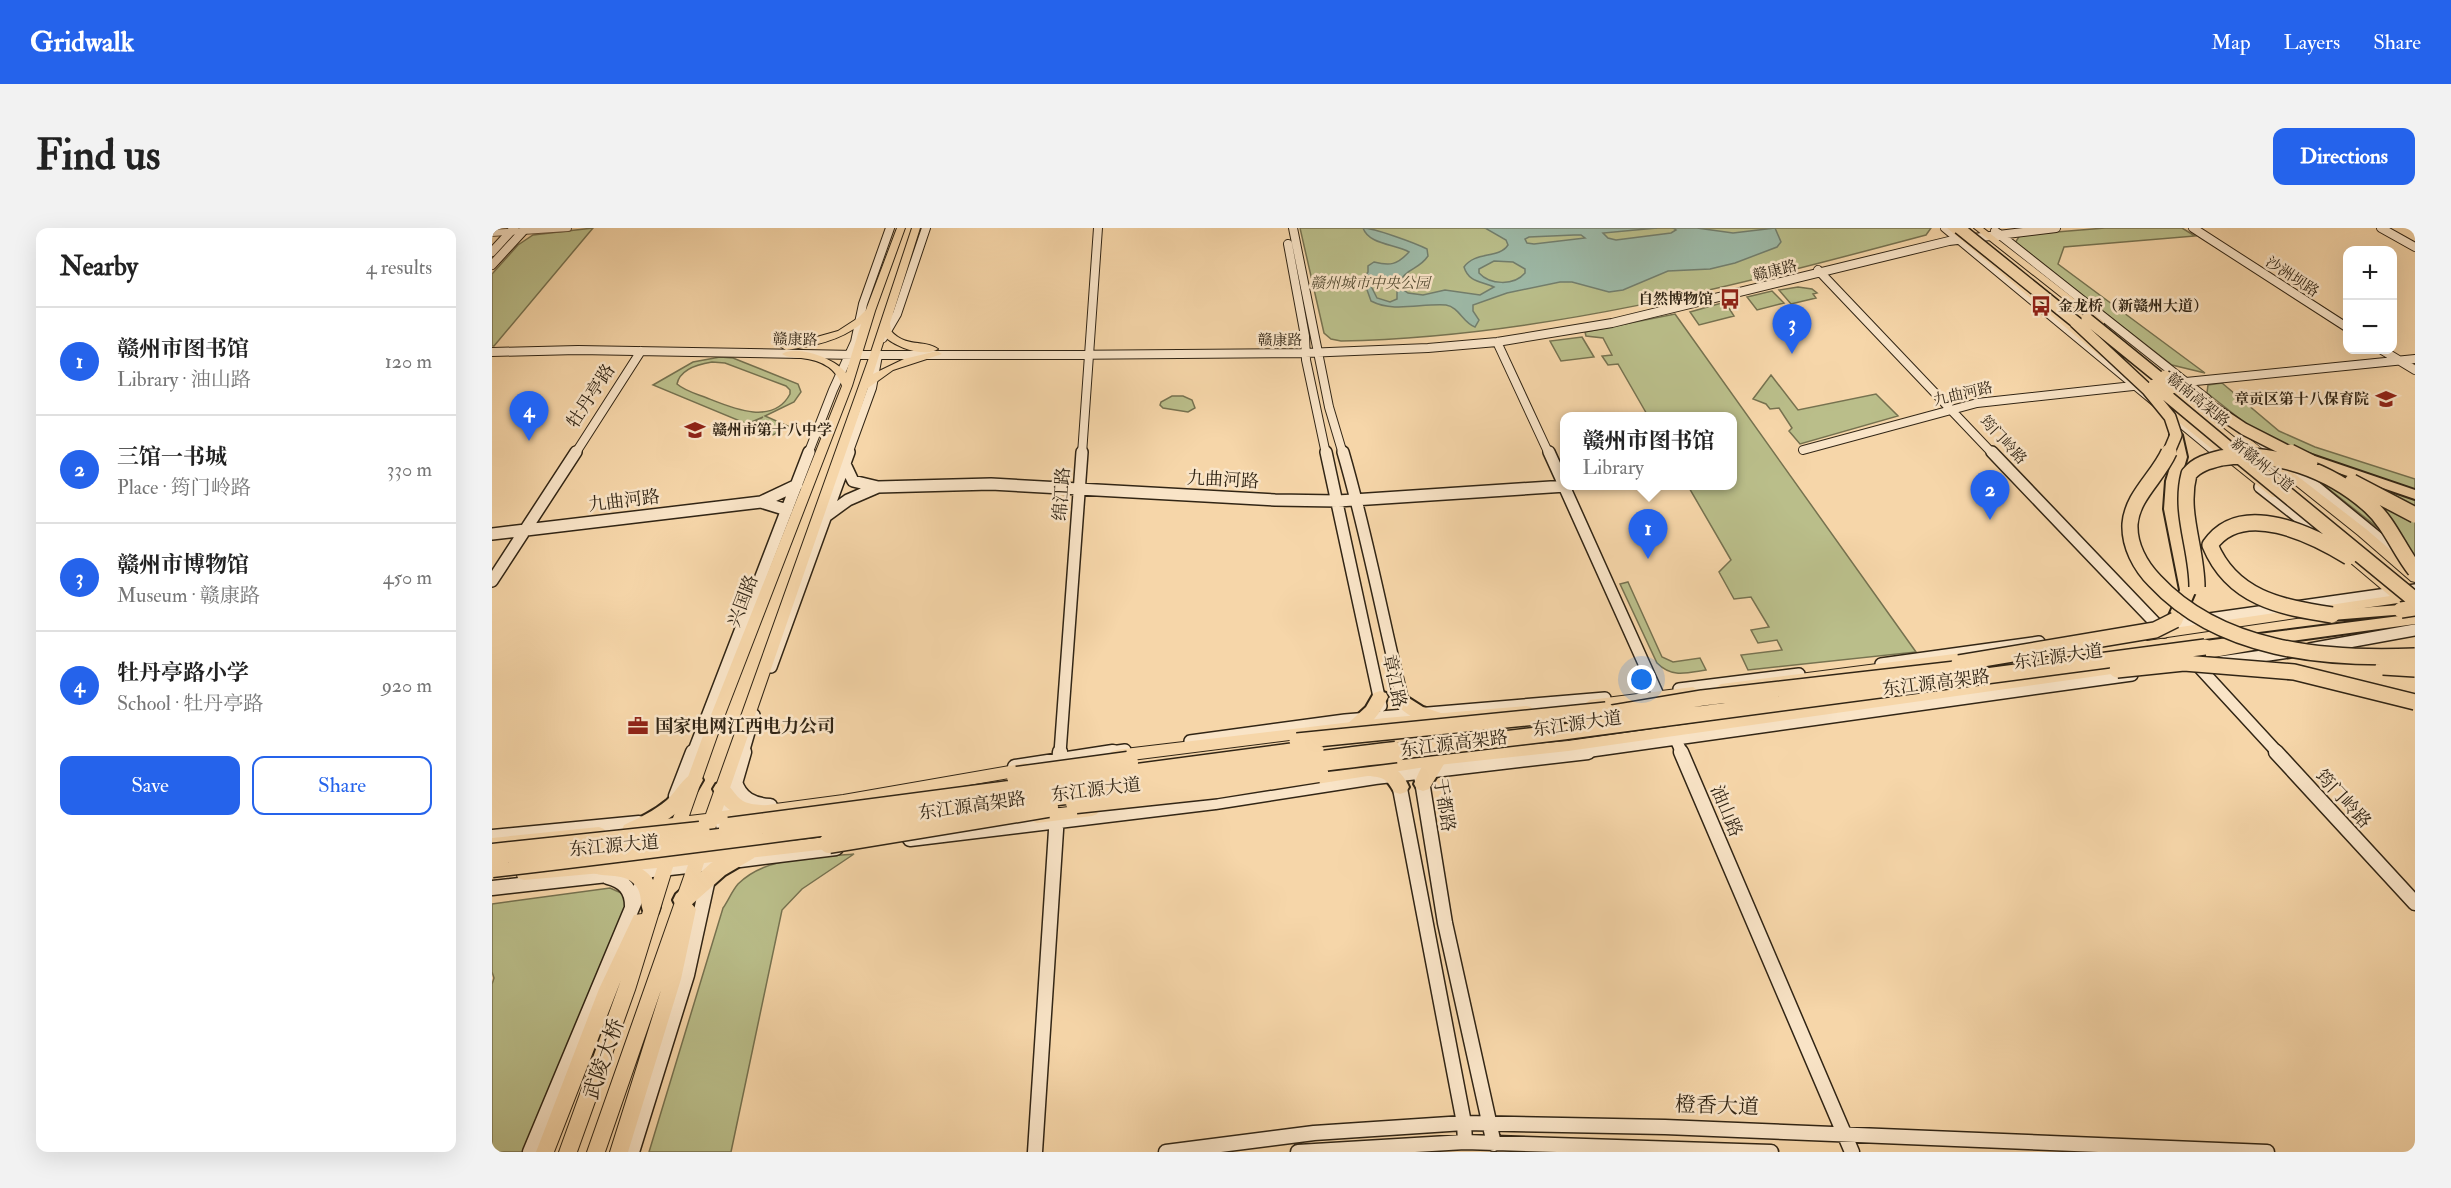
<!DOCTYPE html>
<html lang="en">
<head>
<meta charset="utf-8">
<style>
	:root { --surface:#fff; --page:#f2f2f2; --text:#222; --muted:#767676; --line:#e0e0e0; --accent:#2563eb }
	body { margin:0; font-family:"IM FELL Double Pica","Noto Serif SC",serif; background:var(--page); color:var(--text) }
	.controls { position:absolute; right:18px; top:18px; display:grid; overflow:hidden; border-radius:12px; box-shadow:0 6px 24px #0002 }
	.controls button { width:54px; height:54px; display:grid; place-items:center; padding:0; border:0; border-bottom:2px solid var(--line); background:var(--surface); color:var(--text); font:30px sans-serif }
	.you { position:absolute; left:1150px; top:452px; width:21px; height:21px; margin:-15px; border:4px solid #fff; border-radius:50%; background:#1a73e8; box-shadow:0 0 0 9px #1a73e833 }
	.badge { display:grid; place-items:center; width:39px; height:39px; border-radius:50%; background:var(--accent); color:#fff; font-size:20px; font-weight:700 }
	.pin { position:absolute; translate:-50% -50px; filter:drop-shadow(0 2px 3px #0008) }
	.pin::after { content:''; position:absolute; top:32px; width:21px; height:18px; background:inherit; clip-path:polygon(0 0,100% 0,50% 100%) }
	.popup { position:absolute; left:1068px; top:184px; width:177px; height:78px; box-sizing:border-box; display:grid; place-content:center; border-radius:12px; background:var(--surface); filter:drop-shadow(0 2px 4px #0005); font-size:20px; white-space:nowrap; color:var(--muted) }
	.popup b { font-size:22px; color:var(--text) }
	.popup::after { content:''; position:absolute; left:50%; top:100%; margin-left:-12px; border:12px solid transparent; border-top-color:var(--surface) }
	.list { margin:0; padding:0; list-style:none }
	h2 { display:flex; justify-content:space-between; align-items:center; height:78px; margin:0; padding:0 24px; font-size:26px }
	h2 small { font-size:20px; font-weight:400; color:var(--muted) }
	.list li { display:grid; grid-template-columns:39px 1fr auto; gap:18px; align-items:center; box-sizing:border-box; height:108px; padding:0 24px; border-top:2px solid var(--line) }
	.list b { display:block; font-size:22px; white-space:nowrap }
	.list p { margin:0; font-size:20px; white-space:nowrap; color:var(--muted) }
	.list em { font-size:20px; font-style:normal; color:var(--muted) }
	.actions { display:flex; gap:12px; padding:18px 24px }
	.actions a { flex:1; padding:14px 0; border:2px solid var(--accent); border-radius:12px; text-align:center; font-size:21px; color:var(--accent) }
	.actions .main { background:var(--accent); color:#fff }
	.map { position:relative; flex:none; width:1923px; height:924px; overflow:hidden; border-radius:12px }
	header { display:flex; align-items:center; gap:36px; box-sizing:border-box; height:84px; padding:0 30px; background:var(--accent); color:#fff }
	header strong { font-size:28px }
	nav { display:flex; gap:33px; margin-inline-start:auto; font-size:21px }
	.intro { display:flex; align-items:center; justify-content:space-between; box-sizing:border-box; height:144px; padding:0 36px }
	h1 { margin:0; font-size:42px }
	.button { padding:15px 27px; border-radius:12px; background:var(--accent); color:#fff; font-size:21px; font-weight:700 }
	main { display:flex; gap:36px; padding:0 36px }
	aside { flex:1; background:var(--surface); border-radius:12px; box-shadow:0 6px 24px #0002 }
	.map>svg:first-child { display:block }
</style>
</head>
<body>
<header>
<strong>Gridwalk</strong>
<nav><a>Map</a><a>Layers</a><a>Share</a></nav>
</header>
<div class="intro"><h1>Find us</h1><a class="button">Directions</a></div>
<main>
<aside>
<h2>Nearby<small>4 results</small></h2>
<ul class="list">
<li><span class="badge">1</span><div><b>赣州市图书馆</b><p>Library · 油山路</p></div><em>120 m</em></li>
<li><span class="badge">2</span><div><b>三馆一书城</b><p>Place · 筠门岭路</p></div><em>330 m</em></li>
<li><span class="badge">3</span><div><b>赣州市博物馆</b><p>Museum · 赣康路</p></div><em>450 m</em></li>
<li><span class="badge">4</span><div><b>牡丹亭路小学</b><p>School · 牡丹亭路</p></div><em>920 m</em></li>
</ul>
<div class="actions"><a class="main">Save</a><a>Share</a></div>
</aside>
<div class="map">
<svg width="1923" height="924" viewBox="0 0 1923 924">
	<rect width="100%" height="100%" fill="#f6d6a9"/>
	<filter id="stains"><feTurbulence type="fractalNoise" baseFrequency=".00333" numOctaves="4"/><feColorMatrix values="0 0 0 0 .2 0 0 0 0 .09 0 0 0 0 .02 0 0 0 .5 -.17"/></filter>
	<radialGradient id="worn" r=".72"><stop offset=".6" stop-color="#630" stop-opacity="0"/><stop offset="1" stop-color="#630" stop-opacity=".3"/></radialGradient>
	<path fill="#babe8a" stroke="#767250" stroke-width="1.5" fill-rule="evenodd" d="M101 0 2 118H0V46L26 17 41 7Z
		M808 0H1439L1434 7C1243 58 1048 109 849 113L839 111 832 105Z
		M1613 0H1690L1703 8 1572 19 1566 36 1713 145 1680 137 1523 15 1528 7Z
		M1306 59 1320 61 1325 65 1321 66 1324 70 1299 76 1287 62Z
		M1280 63 1292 75 1265 82 1255 69Z
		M1233 74 1242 88 1207 97 1198 84Z
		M1183 86 1424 424 1256 442 1249 427 1290 422 1285 412 1266 415 1259 402 1277 399 1259 369 1242 371 1227 344 1239 332 1196 258H1240V188H1156L1126 136 1116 137 1110 128 1120 127 1111 110 1094 108 1093 104Z
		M1090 109 1102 129 1069 133 1058 113Z
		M228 129 241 130 306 156 309 164 302 174 273 188 296 198 281 207 257 197 271 189 255 196 161 157 201 134ZM220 134 233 135 294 158 298 162V166C281 198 240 180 215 170 205 166 193 163 185 156 188 141 207 136 220 134Z
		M1279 147 1306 182 1384 166 1406 188 1308 216 1297 203 1300 200 1287 180 1278 181 1274 176 1261 171Z
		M1730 155 1787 203 1823 219 1923 251V329L1715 165 1716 157Z
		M680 168H691L700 172 703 180 696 184 671 180 668 177 669 174Z
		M1136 354 1170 429 1181 434 1208 430 1214 442C1194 445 1180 450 1165 435L1128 356Z
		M362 626 310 661 290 682 239 924H157L231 680C236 673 240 663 246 656 275 627 325 630 362 626Z
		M118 660 136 668 132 687 31 924H0V756L2 750 0 744V676Z"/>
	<path fill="#9db9a7" stroke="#727e6d" stroke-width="1.5" fill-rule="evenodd" d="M871 0C882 0 923 15 935 21L936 28C926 43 913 39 906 58L916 65 931 67 953 62 988 67 1002 59C990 53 977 55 972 39 983 23 1007 31 1016 17L1014 12 993 0H1165L1111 5 1116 10 1124 12 1179 5 1184 2 1181 0H1205L1241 5 1283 0 1289 14 1285 19 1243 35 1218 41 1176 43 1131 62 1117 64 1080 54H1068L1015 65 981 77V83L987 92 983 99C971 95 967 79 954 77 930 75 902 85 879 73L874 59 868 55 876 44V38L882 34C898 38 905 37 917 24 904 16 877 17 871 0ZM1082 7H1089L1093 10 1042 16 1035 15 1033 11 1037 9ZM1002 33 1021 34 1033 41V45C1022 58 998 57 987 45V41ZM885 54 905 61V71L898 74 885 70 879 58Z"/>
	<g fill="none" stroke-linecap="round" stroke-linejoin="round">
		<g stroke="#62513a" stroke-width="8">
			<path id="street" d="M0 5 76 0"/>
		</g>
		<g stroke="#312515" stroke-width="10">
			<path id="secondary-far2" d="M801 0 837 179 851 226
				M1453 0 1721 222
				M1701 0 1856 100
				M1889 0 1923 19
				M1503 3 1715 171
				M796 16 813 108 814 132 834 226
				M0 24 22 0
				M0 37 34 0
				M1326 42 1501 226
				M391 110 405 86 434 0
				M1005 114 1057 226
				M1890 122 1923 142
				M0 124 86 122 364 127H564L813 125 936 120 1005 114 1120 95 1457 13 1564 0
				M1694 154 1923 131
				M1764 210 1783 226
				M1311 222 1485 175 1641 158
				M83 226 149 123
				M316 226 341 162 363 114 371 76 398 0
				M356 226 380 160 386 127
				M590 226 606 0"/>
		</g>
		<g stroke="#312515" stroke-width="14">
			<path id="secondary-far1" d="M834 224 889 478
				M851 224C880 323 897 426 924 525
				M1057 224 1072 257
				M1500 224 1672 404
				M1781 224 1913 332
				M1072 258 1171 478
				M386 259 499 256 783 272 846 273 1074 258
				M1768 259 1837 313
				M295 282 269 274 305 257
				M334 288 356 272 386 259 361 253 353 236
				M0 306 269 274
				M0 353 84 224
				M1675 397 1923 362
				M1818 421 1923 402
				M1729 434 1798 424
				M1389 436 1547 414
				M1705 437 1786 525
				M279 439 357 224
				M1187 461 1307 446
				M1180 503 1190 525
				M698 513 853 492 1113 470
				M201 525 317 224
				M251 525 262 487
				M568 525 590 224
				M612 525 633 522
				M1085 525 1640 447"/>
		</g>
		<g stroke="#312515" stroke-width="17">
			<path id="secondary" d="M923 524 925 530
				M1189 524 1360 924
				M1784 524 1923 675
				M567 537 568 524
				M523 539 621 524
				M929 547 953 695 1002 916
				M906 550 972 895 973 914
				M243 554C248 571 261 577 278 578
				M184 568 201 524
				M231 597 252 524
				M0 609 147 595
				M418 611 723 574 883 549 1096 524
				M248 632 344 620
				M116 649C132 653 140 662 140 678
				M0 660 231 634
				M38 924 153 649
				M140 924 195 747 216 651
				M543 924 565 587
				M674 924 822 905 972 895 1173 899 1775 924
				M806 924 973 914 1279 924"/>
		</g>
		<g stroke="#312515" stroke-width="2">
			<path id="primary" d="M405 0H413L383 83 360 158 229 497 197 588 214 586 378 127 420 0H428L398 95 399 103C414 120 431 111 446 121 432 130 404 119 393 109L381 146 412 131 445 123 450 126 401 142 376 160 230 583 351 567 534 535 539 537 541 541 539 545 534 547 351 579 225 596 222 603 217 605 212 603 210 598 193 601 189 608 184 610 179 608 177 603 153 606 148 604 145 600 148 596 181 590 215 497 350 158C344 139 328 132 309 130 302 129 296 130 290 126 305 116 344 131 354 145L369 96C347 113 321 118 294 122L289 119 346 103 366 90 374 82Z
				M1455 0H1464L1615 125V129H1609Z
				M1482 0H1491L1612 94V98H1606Z
				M1668 171 1788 265V269H1780L1664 176V172Z
				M1720 182 1874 301 1923 343V354L1919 353 1866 307 1716 187 1715 185Z
				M1864 329 1868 330 1911 366 1923 364V372L1911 376 1906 375 1655 412 1649 408 1655 404 1898 368 1860 336 1858 333Z
				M1773 411 1779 416 1778 419 1700 433 1693 428 1700 423Z
				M1478 424 1485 429 1478 434 1229 466 1222 461 1229 456Z
				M1634 434 1641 439 1634 444 1076 523 946 537 818 557 813 555 811 551 813 547 818 545 946 525 1076 513Z
				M1201 459 1208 464 1201 469 1098 482 1091 477 1098 472Z
				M1034 478 1039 479 1041 483 1039 487 1034 488 893 500 624 534 619 532 617 528 619 524 624 522 893 490Z
				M600 576 605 578 607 582 605 586 600 588 545 595 540 593 537 589 540 585 545 583Z
				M107 599 112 601 115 605 112 609 107 611 0 622V610Z
				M344 608 349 610 352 614 349 618 344 620 212 635 199 675 204 681 189 751 136 924H118L169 762 113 924H95L196 637 181 639 143 762 85 924H67L129 752 62 924H44L107 761 142 687 150 686 165 640 32 652 26 650 24 645 26 640 170 627 172 623 177 622 184 626 201 624 204 618 209 617 214 618 216 622Z"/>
		</g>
		<g stroke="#312515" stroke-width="4">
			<path id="highway" d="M1684 203 1690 207 1695 229 1688 253 1686 281 1704 362 1691 392 1688 396H1678L1675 392 1688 362 1672 281 1674 253 1681 229 1678 207Z
				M1805 222 1923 262V271L1800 229 1798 226 1800 223Z
				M1909 377 1917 382 1914 386 1840 392 1835 391 1832 387 1835 383 1840 382Z
				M1923 386V396L1713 425 1707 423 1705 419 1707 415 1713 413Z
				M888 463 894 465 896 469C889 483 874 509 855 504L852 499 874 479 882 465Z
				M909 465 931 479 952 486 954 490 952 494C936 500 909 486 901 471L903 467Z
				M946 524 952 526 955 531C949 541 943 551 937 561L931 563 925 561 922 556C927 544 932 529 946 524Z
				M873 534C894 532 909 540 917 559L914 564 908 566 902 564C891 543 885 552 867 546L864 541 867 536Z
				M202 545 208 547 211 552C196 581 169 599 139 610L132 607 130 602 132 597C147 590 162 583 175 572 184 564 191 549 202 545Z
				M230 554C240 557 242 568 251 573 260 578 271 576 280 579L283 584 280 589C256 598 231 583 221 561L224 556Z
				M255 616 262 618 264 624 262 630 233 647 198 678 191 680 184 678 181 672 184 666 219 635Z
				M108 631C132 631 158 637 166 662 169 670 170 677 166 685L159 688 152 685C148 677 150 669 146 661 137 644 116 650 101 645L98 639 101 633Z"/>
		</g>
		<use href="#street" stroke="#f9e4c7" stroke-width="6"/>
		<use href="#secondary-far2" stroke="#f9e4c7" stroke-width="8"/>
		<use href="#secondary-far1" stroke="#f9e4c7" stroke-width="11"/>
		<use href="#secondary" stroke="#f9e4c7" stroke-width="14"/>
		<use href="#primary" fill="#f6d6a9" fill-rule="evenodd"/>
		<use href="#highway" fill="#f6d6a9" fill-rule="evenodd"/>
		<g stroke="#312515" stroke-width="14" stroke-linecap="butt">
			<path id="highway-bridge-far2" d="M1467 0 1590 99
				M1595 91 1680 160
				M1583 94 1656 162 1678 189 1684 207 1676 226
				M1673 148 1752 201 1801 226
				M1662 157 1745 226"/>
		</g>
		<g stroke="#312515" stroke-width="18" stroke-linecap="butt">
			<path id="highway-bridge-far1" d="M1677 224C1666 249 1640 268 1638 296 1637 317 1648 338 1663 353 1728 423 1833 432 1923 428
				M1743 224 1923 372
				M1798 224 1818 234
				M1860 254 1923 287
				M1705 359C1705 320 1687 285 1697 246 1705 236 1717 233 1729 230 1781 221 1839 243 1878 278 1898 296 1907 322 1923 342
				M1909 382 1923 380
				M1840 387C1788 379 1740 370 1718 317 1750 271 1821 307 1857 329
				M1467 435 1663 402 1683 392
				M1891 439 1923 441
				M1625 442 1692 435 1802 444 1923 474
				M1103 488 1210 470 1481 439
				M805 513 1114 482
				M799 525 824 522
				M892 525 1071 504 1713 419"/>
		</g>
		<g stroke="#312515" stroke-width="23" stroke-linecap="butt">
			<path id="highway-bridge" d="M525 549 636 534
				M584 575 724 560 826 544
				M237 600 811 524
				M337 615 556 579
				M0 626 208 604
				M0 639C302 604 603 560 904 524"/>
		</g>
		<use href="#highway-bridge-far2" stroke="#f6d6a9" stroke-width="11"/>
		<use href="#highway-bridge-far1" stroke="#f6d6a9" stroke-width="15"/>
		<use href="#highway-bridge" stroke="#f6d6a9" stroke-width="20"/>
	</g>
	<defs>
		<g id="bus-bare" transform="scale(1.62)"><path d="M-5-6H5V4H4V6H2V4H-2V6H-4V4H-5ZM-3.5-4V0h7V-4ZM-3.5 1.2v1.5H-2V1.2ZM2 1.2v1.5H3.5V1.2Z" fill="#8f2418" stroke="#f9e4c7" stroke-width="2.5" paint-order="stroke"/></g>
		<g id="school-bare" transform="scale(1.62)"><path d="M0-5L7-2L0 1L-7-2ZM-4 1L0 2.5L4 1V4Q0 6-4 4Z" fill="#8f2418" stroke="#f9e4c7" stroke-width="2.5" paint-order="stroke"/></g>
		<g id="office-bare" transform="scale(1.62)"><path d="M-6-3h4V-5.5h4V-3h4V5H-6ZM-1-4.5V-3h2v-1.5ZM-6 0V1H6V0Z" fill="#8f2418" stroke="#f9e4c7" stroke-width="2.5" paint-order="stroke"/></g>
	</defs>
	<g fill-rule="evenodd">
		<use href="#bus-bare" x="1238" y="71"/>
		<use href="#bus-bare" x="1549" y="78"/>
		<use href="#school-bare" x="1894" y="171"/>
		<use href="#school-bare" x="203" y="202"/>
		<use href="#office-bare" x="146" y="498"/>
	</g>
	<g text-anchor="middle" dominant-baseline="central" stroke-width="5" stroke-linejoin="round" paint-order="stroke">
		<g font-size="15" fill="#312515" stroke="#f9e4c7">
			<text transform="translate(1283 43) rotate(-14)">赣康路</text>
			<text transform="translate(1800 49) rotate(33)">沙洲坝路</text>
			<text transform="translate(303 112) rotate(1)">赣康路</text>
			<text x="788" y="112">赣康路</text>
			<text transform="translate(1471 166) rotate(-13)">九曲河路</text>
			<text transform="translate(1706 172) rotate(39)">赣南高架路</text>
			<text transform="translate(1511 212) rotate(47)">筠门岭路</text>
			<text transform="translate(1770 237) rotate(39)">新赣州大道</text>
		</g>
		<g font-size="15" font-style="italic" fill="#534b32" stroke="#f9e4c7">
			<text x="878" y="55">赣州城市中央公园</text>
		</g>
		<g font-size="15" font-weight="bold" fill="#312515" stroke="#f9e4c7" text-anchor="end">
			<text x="1221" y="71">自然博物馆</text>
			<text x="1566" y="78" text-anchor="start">金龙桥（新赣州大道）</text>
			<text x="1877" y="171">章贡区第十八保育院</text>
			<text x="220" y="202" text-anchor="start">赣州市第十八中学</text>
		</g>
		<g font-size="18" fill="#312515" stroke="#f9e4c7">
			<text transform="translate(99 168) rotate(-57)">牡丹亭路</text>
			<text transform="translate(731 252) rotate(3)">九曲河路</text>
			<text transform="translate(570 266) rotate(-86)">绵江路</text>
			<text transform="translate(132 273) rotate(-7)">九曲河路</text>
			<text transform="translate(251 373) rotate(-69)">兴国路</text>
			<text transform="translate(1566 429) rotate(-8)">东江源大道</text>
			<text transform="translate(902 453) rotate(78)">章江路</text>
			<text transform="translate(1444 455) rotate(-7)">东江源高架路</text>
			<text transform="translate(1085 496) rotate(-8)">东江源大道</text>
			<text transform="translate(962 516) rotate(-7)">东江源高架路</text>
			<text transform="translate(604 562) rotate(-7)">东江源大道</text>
			<text transform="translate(1851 571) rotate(47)">筠门岭路</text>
			<text transform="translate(952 577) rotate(81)">于都路</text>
			<text transform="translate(480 578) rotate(-8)">东江源高架路</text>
			<text transform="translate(1234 583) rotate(67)">油山路</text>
			<text transform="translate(122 618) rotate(-5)">东江源大道</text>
		</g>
		<g font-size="18" font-weight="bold" fill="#312515" stroke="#f9e4c7" text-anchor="start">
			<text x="163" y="498">国家电网江西电力公司</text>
		</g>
		<g font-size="21" fill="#312515" stroke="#f9e4c7">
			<text transform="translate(112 831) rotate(-71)">武陵大桥</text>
			<text transform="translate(1225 878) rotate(2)">橙香大道</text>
		</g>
	</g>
	<rect width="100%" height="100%" filter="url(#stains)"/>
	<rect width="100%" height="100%" fill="url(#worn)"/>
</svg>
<div class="controls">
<button>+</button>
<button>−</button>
</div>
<div class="you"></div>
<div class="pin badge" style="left:1156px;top:331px">1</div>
<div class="popup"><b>赣州市图书馆</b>Library</div>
<div class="pin badge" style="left:1498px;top:292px">2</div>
<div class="pin badge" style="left:1300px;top:126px">3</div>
<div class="pin badge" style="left:37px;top:213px">4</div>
</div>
</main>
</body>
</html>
